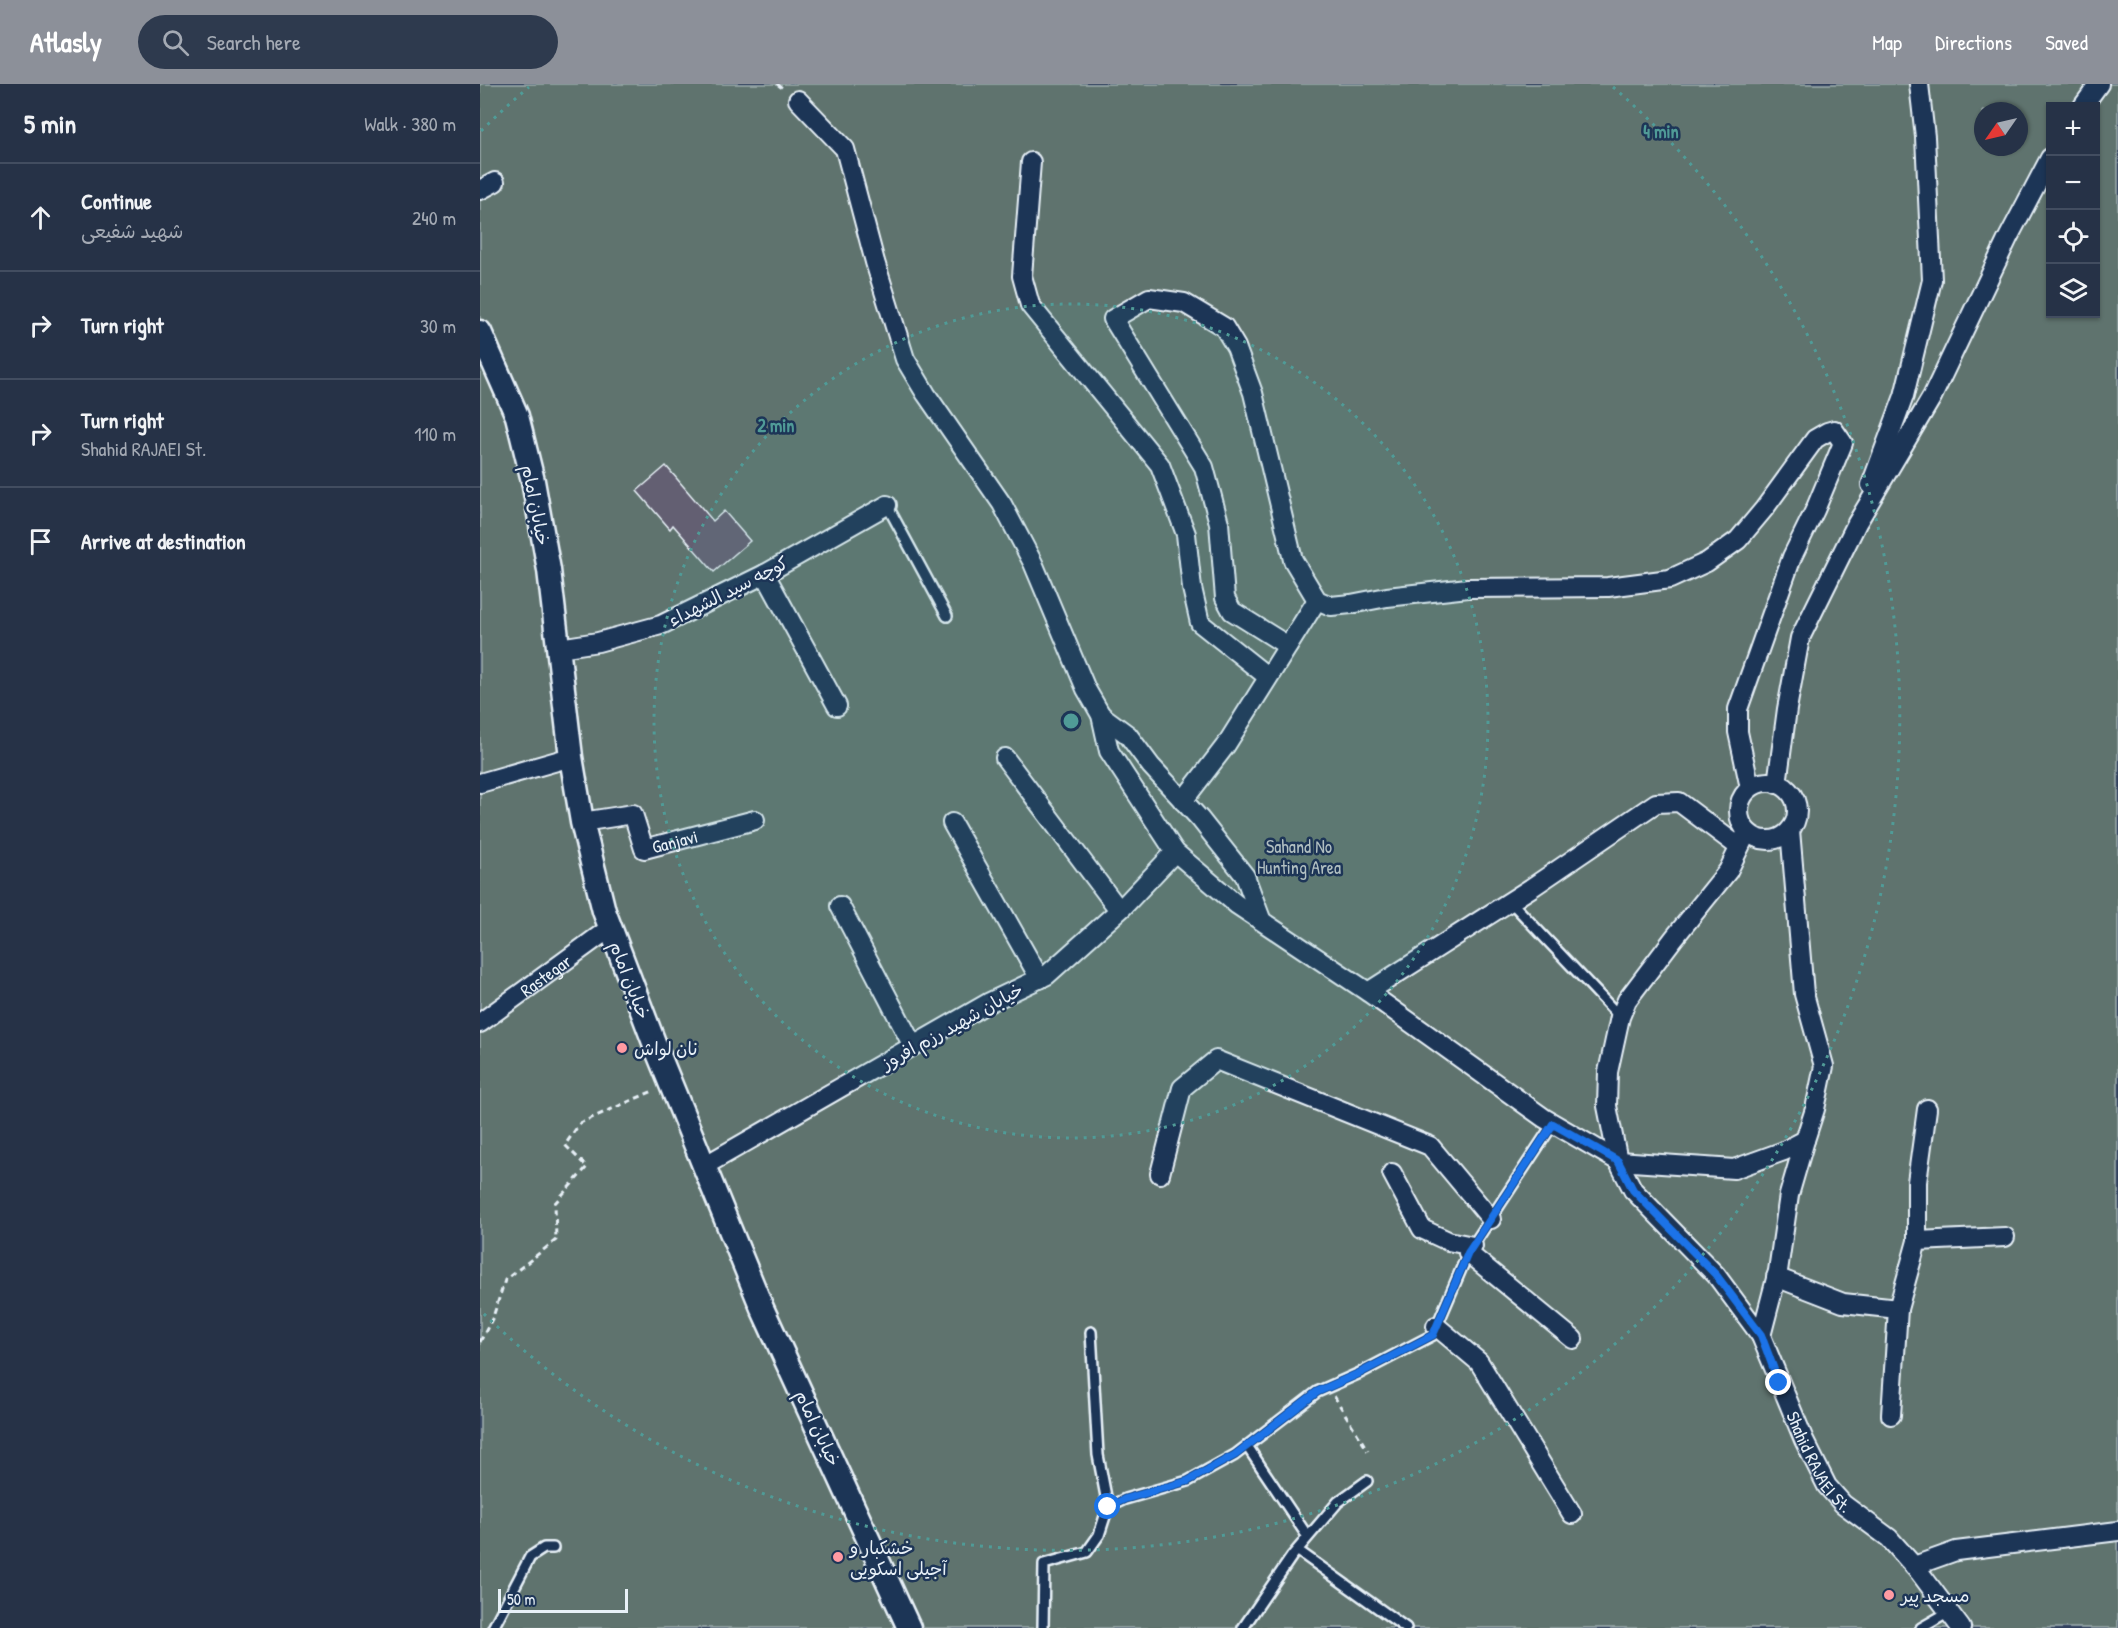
<!DOCTYPE html>
<html lang="en">
<head>
<meta charset="utf-8">
<style>
	:root { --surface:#263247; --page:#2e3a4e; --text:#f1f3f6; --muted:#a4aab4; --line:#424d60; --accent:#8c9099 }
	body { margin:0; font-family:"Patrick Hand","Playpen Sans Arabic",sans-serif; background:var(--page); color:var(--text) }
	.controls { position:absolute; right:18px; top:18px; display:grid; overflow:hidden; border-radius:0px; box-shadow:0 2px 4px #0004 }
	.controls button { width:54px; height:54px; display:grid; place-items:center; padding:0; border:0; border-bottom:2px solid var(--line); background:var(--surface); color:var(--text); font:30px sans-serif }
	.compass { position:absolute; left:1494px; top:18px; width:54px; height:54px; border-radius:50%; background:var(--surface); box-shadow:0 2px 4px #0004; rotate:236deg }
	.scale { position:absolute; left:18px; bottom:15px; width:130px; box-sizing:border-box; padding-left:6px; border:3px solid #e8f1f8; border-top:0; font-size:16px; line-height:21px; white-space:nowrap; color:#e8f1f8; -webkit-text-stroke:4px #1d3557; paint-order:stroke }
	.stop { position:absolute; width:18px; height:18px; margin:-14px; border:4px solid #1a73e8; border-radius:50%; background:#fff }
	.stop.end { background:#1a73e8; border-color:#fff; box-shadow:0 2px 6px #0008 }
	.list { margin:0; padding:0; list-style:none }
	h2 { display:flex; justify-content:space-between; align-items:center; height:78px; margin:0; padding:0 24px; font-size:26px }
	h2 small { font-size:20px; font-weight:400; color:var(--muted) }
	.list li { display:grid; grid-template-columns:39px 1fr auto; gap:18px; align-items:center; box-sizing:border-box; height:108px; padding:0 24px; border-top:2px solid var(--line) }
	.list b { display:block; font-size:22px; white-space:nowrap }
	.list p { margin:0; font-size:20px; white-space:nowrap; color:var(--muted) }
	.list em { font-size:20px; font-style:normal; color:var(--muted) }
	.icon { flex:none; width:33px; height:33px; fill:none; stroke:currentColor; stroke-width:2; stroke-linecap:round; stroke-linejoin:round }
	.map { position:relative; flex:none; width:1638px; height:1544px; overflow:hidden }
	header { display:flex; align-items:center; gap:36px; box-sizing:border-box; height:84px; padding:0 30px; background:var(--accent); color:#fff }
	header strong { font-size:28px }
	nav { display:flex; gap:33px; margin-inline-start:auto; font-size:21px }
	.search { width:420px; height:54px; background:var(--page); display:flex; align-items:center; gap:15px; box-sizing:border-box; padding:0 21px; border-radius:33px; color:var(--muted); font-size:22px }
	main { display:flex }
	aside { flex:1; background:var(--surface) }
	.map>svg:first-child { display:block }
</style>
</head>
<body>
<header>
<strong>Atlasly</strong>
<div class="search"><svg class="icon" aria-label="search" viewBox="0 0 24 24"><circle cx="10" cy="10" r="6"/><path d="M15 15l6 6"/></svg>Search here</div>
<nav><a>Map</a><a>Directions</a><a>Saved</a></nav>
</header>
<main>
<aside>
<h2>5 min<small>Walk · 380 m</small></h2>
<ul class="list">
<li><svg class="icon" aria-label="ahead" viewBox="0 0 24 24"><path d="M12 20V5M6 11l6-6 6 6"/></svg><div><b>Continue</b><p>شهید شفیعی</p></div><em>240 m</em></li>
<li><svg class="icon" aria-label="right" viewBox="0 0 24 24"><path d="M7 20v-9h11M14 6l5 5-5 5"/></svg><div><b>Turn right</b></div><em>30 m</em></li>
<li><svg class="icon" aria-label="right" viewBox="0 0 24 24"><path d="M7 20v-9h11M14 6l5 5-5 5"/></svg><div><b>Turn right</b><p>Shahid RAJAEI St.</p></div><em>110 m</em></li>
<li><svg class="icon" aria-label="arrive" viewBox="0 0 24 24"><path d="M6 21V4h12l-3 4 3 4H6"/></svg><div><b>Arrive at destination</b></div></li>
</ul>
</aside>
<div class="map">
<svg width="1638" height="1544" viewBox="0 0 1638 1544">
	<rect width="100%" height="100%" fill="#32425f"/>
	<filter id="ink" filterUnits="userSpaceOnUse"><feTurbulence type="fractalNoise" baseFrequency=".0167" numOctaves="2"/><feDisplacementMap in="SourceGraphic" scale="12" xChannelSelector="R" yChannelSelector="G"/><feConvolveMatrix kernelMatrix="1 2 1 2 8 2 1 2 1" color-interpolation-filters="sRGB"/></filter>
	<g filter="url(#ink)">
		<path fill="#5f736e" stroke="#a4b2b3" stroke-width="1.5" fill-rule="evenodd" d="M0 0H1638V1544H0ZM1570 22H1616V230H1570ZM1503 27H1539V63H1503Z"/>
		<path fill="#645f72" stroke="#e8f1f8" stroke-width="1.5" d="M186 382 233 437 244 427 270 457 234 488 193 441 190 445 157 407Z"/>
		<g fill="none" stroke-linecap="round" stroke-linejoin="round">
			<g stroke="#e8f1f8" stroke-width="14">
				<path id="service" d="M407 421 467 532
					M1030 817 1140 933
					M611 1248 618 1371 628 1423
					M767 1362 828 1453
					M817 1466 926 1544
					M13 1544 50 1473 64 1464H73
					M563 1544 564 1480 607 1468 619 1451 628 1423 645 1415 708 1397 755 1371 837 1308 880 1289 953 1251 988 1169 1073 1040
					M763 1544 812 1472 858 1418 887 1397
					M1441 1544 1469 1528"/>
			</g>
			<g stroke="#e8f1f8" stroke-width="22">
				<g id="minor">
					<path d="M318 16 365 65 395 178 425 275 446 310 522 420 553 479 606 605 621 631 629 667 695 768 756 820 888 908 1064 1034 1138 1077 1254 1085 1304 1067 1325 1056 1335 1025 1344 982 1324 910 1310 746"/>
					<path d="M1603 22 1619 0"/>
					<path d="M551 78 542 192 550 221 680 381 706 450 712 504 720 539 788 593"/>
					<path d="M0 106 15 98"/>
					<path d="M1391 401 1424 312 1452 196 1445 53 1439 0"/>
					<path d="M285 490 357 622"/>
					<path d="M808 562 752 527 745 514 739 439 724 383 633 235 669 214 704 219 744 243 756 263 773 309 813 476 837 516 851 522 871 520 907 513 988 504 1128 503 1190 495 1227 478 1258 456 1284 425 1335 355 1347 348 1354 346 1363 359 1335 426 1312 473 1258 625V648L1270 704"/>
					<path d="M79 564 118 558 181 541 285 490 407 421"/>
					<path d="M621 631 648 651 671 682 720 735 765 792 781 835"/>
					<path d="M525 674 639 826"/>
					<circle cx="1288" cy="727" r="29"/>
					<path d="M0 699 91 673"/>
					<path d="M1297 700 1307 625 1320 554 1377 439 1452 313 1528 154 1570 74"/>
					<path d="M703 717 746 661 837 516"/>
					<path id="s1" d="M102 738 153 730 164 765 275 736"/>
					<path d="M472 739 560 895"/>
					<path id="s2" d="M1267 748 1248 787 1194 854 1147 916 1140 933 1128 988 1127 1022 1138 1077 1153 1106 1236 1191 1281 1252 1324 1356 1347 1402 1363 1420 1409 1454 1440 1489 1481 1544"/>
					<path d="M360 822 433 962"/>
					<path d="M888 908 1051 804 1176 719 1199 718 1259 763"/>
					<path id="s3" d="M0 939 130 844"/>
					<path d="M224 1082 508 919 567 891 643 823 695 768"/>
					<path d="M912 1089 942 1145 968 1157 993 1162"/>
					<path d="M680 1090 702 1004 736 976 950 1062 1011 1135"/>
					<path d="M1437 1157V1098L1447 1025"/>
					<path d="M988 1169 1093 1255"/>
					<path d="M1296 1193 1363 1219 1418 1225 1437 1157 1525 1153"/>
					<path d="M956 1242 999 1278 1092 1430"/>
					<path d="M1281 1252 1298 1187 1309 1111 1325 1056"/>
					<path d="M1411 1331 1418 1225"/>
					<path d="M1434 1482 1476 1467 1638 1447"/>
				</g>
			</g>
			<g stroke="#e8f1f8" stroke-width="27">
				<path id="tertiary" d="M0 248 37 332 53 397 69 486 91 673 102 738 124 827 178 969 282 1224 429 1544"/>
			</g>
			<path stroke="#e8f1f8" stroke-width="3" stroke-dasharray="6 4.5" stroke-linecap="butt" d="M297 0 305 6
				M0 1258 13 1233 25 1196 76 1156 75 1119 107 1083 85 1061 100 1039 173 1007
				M854 1312 888 1367"/>
			<use href="#service" stroke="#1d3557" stroke-width="9"/>
			<use href="#minor" stroke="#1d3557" stroke-width="18"/>
			<use href="#tertiary" stroke="#1d3557" stroke-width="22"/>
		</g>
	</g>
	<g fill="none" stroke-linecap="round" stroke-linejoin="round" filter="url(#ink)">
		<path stroke="#1a73e8" stroke-width="8" d="M628 1423 645 1415 708 1397 755 1371 837 1308 880 1289 953 1251 988 1169 1073 1040 1138 1077 1153 1106 1236 1191 1281 1251 1299 1299"/>
	</g>
	<circle cx="591" cy="637" r="417" fill="#509b97" fill-opacity=".12"/>
	<g fill="none" stroke="#509b97" stroke-width="3" stroke-dasharray="3 6">
		<circle cx="591" cy="637" r="417"/>
		<path d="M1 47A834 834 0 0 1 49 3M1133 3A834 834 0 1 1 1 1227"/>
	</g>
	<g fill="#ff9aa2" stroke="#1d3557" stroke-width="2">
		<circle cx="142" cy="964" r="6"/>
		<circle cx="358" cy="1473" r="6"/>
		<circle cx="1409" cy="1511" r="6"/>
	</g>
	<g text-anchor="middle" dominant-baseline="central" stroke-width="5" stroke-linejoin="round" paint-order="stroke">
		<g font-size="18" fill="#e8f1f8" stroke="#1d3557">
			<text transform="translate(56 421) rotate(79)">خیابان امام</text>
			<text transform="translate(248 507) rotate(-27)">کوچه سید الشهداء</text>
			<text stroke="none"><textPath href="#s1" startOffset="120">Ganjavi</textPath></text>
			<text stroke="none"><textPath href="#s3" startOffset="81">Rastegar</textPath></text>
			<text transform="translate(150 896) rotate(69)">خیابان امام</text>
			<text transform="translate(472 942) rotate(-29)">خیابان شهید رزم افروز</text>
			<text transform="translate(338 1344) rotate(65)">خیابان امام</text>
			<text stroke="none"><textPath href="#s2" startOffset="738">Shahid RAJAEI St.</textPath></text>
		</g>
		<g font-size="18" fill="#b1bfc1" stroke="#1d3557">
			<text x="819" y="762">Sahand No<tspan x="819" dy="21">Hunting Area</tspan></text>
		</g>
		<g font-size="18" fill="#e8f1f8" stroke="#1d3557" text-anchor="start">
			<text x="154" y="964">نان لواش</text>
			<text x="370" y="1463">خشکبار و<tspan x="370" dy="21">آجیلی اسکویی</tspan></text>
			<text x="1421" y="1511">مسجد پیر</text>
		</g>
	</g>
	<circle cx="591" cy="637" r="9" fill="#509b97" stroke="#1d3557" stroke-width="3"/>
	<g font-size="18" text-anchor="middle" font-weight="bold" fill="#509b97" stroke="#1d3557" stroke-width="5" stroke-linejoin="round" paint-order="stroke">
		<text x="1181" y="54">4 min</text>
		<text x="296" y="348">2 min</text>
	</g>
</svg>
<div class="controls">
<button>+</button>
<button>−</button>
<button><svg class="icon" aria-label="locate" viewBox="0 0 24 24"><circle cx="12" cy="12" r="6"/><path d="M12 2v4M12 18v4M2 12h4M18 12h4"/></svg></button>
<button><svg class="icon" aria-label="layers" viewBox="0 0 24 24"><path d="M12 4l9 5-9 5-9-5zM3 14l9 5 9-5"/></svg></button>
</div>
<svg class="compass" viewBox="-18 -18 36 36"><path d="M0-13l5 13h-10z" fill="#e53935"/><path d="M0 13l5-13h-10z" fill="#a4aab4"/></svg>
<div class="scale">50 m</div>
<div class="stop" style="left:628px;top:1423px"></div>
<div class="stop end" style="left:1299px;top:1299px"></div>
</div>
</main>
</body>
</html>
